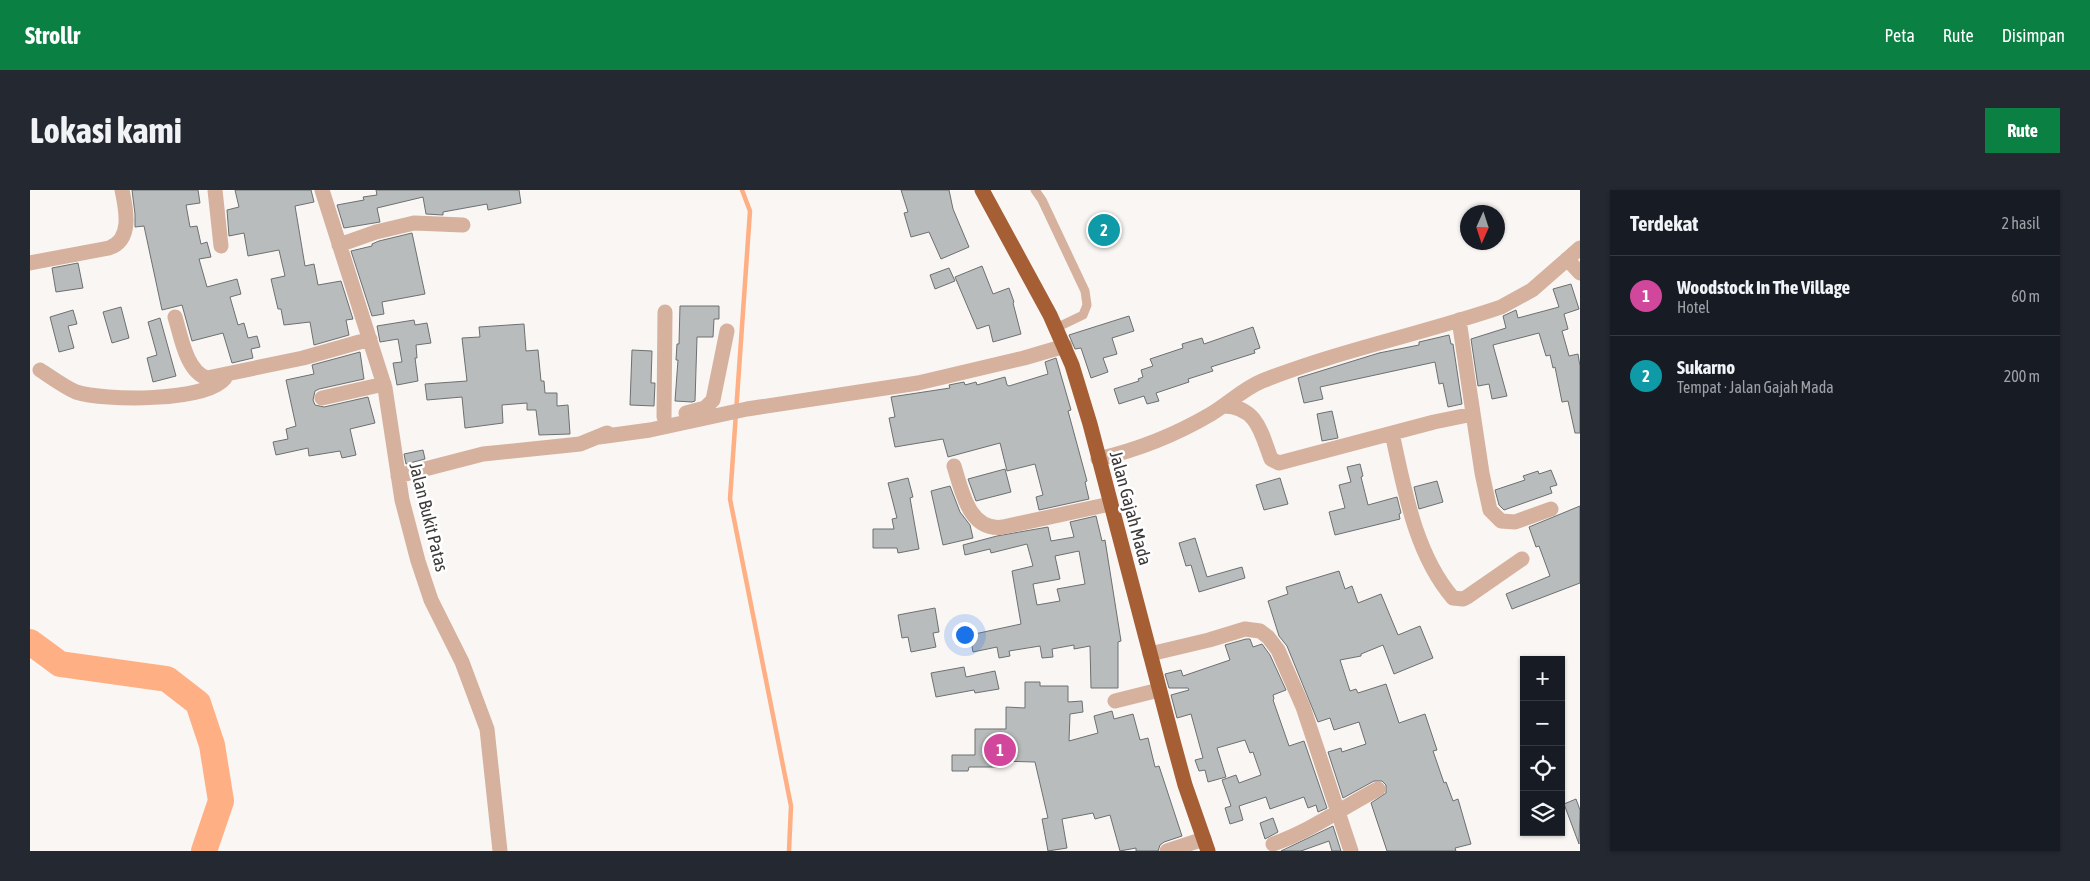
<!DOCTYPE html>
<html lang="id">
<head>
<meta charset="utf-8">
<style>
	:root { --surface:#171b24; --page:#242831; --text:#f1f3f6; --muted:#9ea1a6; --line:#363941; --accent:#0b8043 }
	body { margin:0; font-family:"Asap Condensed",sans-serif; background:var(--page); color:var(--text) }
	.controls { position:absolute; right:15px; bottom:15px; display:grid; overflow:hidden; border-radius:0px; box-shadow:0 1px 4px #0004 }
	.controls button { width:45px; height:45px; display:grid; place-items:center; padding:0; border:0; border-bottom:1px solid var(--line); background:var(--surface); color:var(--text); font:25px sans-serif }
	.compass { position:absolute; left:1430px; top:15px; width:45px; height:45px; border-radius:50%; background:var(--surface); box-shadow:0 1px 4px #0004; rotate:183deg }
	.you { position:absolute; left:934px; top:444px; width:18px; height:18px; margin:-12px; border:4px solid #fff; border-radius:50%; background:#1a73e8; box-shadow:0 0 0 8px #1a73e833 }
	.badge { display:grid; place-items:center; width:32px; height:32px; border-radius:50%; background:var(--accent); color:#fff; font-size:16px; font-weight:700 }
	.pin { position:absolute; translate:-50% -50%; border:2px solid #fff; box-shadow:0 1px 5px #0006 }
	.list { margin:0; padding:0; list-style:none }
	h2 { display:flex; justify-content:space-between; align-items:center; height:65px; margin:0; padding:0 20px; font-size:21px }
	h2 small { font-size:16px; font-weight:400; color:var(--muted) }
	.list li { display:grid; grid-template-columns:32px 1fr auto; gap:15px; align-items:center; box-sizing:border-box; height:80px; padding:0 20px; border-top:1px solid var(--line) }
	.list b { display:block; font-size:19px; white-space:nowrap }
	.list p { margin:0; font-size:16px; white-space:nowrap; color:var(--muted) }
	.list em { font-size:16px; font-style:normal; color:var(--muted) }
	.icon { flex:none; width:28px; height:28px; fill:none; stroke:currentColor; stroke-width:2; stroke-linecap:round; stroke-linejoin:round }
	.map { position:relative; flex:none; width:1550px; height:661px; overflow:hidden; border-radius:0px }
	header { display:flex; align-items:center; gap:30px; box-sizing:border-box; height:70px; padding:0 25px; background:var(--accent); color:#fff }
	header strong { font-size:24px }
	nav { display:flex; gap:28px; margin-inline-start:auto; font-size:18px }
	.intro { display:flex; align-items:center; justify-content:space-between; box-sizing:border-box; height:120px; padding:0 30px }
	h1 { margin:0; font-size:35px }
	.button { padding:12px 22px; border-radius:0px; background:var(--accent); color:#fff; font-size:18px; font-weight:700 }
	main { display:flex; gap:30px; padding:0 30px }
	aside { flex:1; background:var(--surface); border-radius:0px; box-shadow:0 1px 4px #0004 }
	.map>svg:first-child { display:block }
</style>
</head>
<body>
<header>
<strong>Strollr</strong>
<nav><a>Peta</a><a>Rute</a><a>Disimpan</a></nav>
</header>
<div class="intro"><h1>Lokasi kami</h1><a class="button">Rute</a></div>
<main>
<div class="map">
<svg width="1550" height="661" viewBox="0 0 1550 661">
	<rect width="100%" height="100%" fill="#f9f6f4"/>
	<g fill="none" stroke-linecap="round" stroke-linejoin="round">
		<path stroke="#feaf84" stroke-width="4.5" d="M712 0 720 21 700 309 761 616 759 661"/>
		<path stroke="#feaf84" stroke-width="26" d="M0 452 30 474 137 489 168 513 182 555 191 611 174 661"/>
	</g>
	<path fill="#b8bcbd" stroke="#6d7071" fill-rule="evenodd" d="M102 0H168L170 13 156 15 160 37 167 36 171 54 177 52 181 67 169 69 177 97 207 89 211 104 200 107 208 135 214 133 218 148 227 146 230 157 221 159 223 168 202 173 193 143 162 151 152 115 132 120 114 36 105 37V24Z
		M205 0H281L284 12 265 16 275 76 284 74 288 95 311 91 323 129 316 130 319 145 284 155 280 132 254 135 251 119H248L241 89 255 86 249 60 218 66 214 43 199 46 197 20 209 17Z
		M346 0H489L491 13 458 20 457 14 413 22V25L396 24 393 7 347 18 350 32 314 38 307 15 334 10 333 7 347 5Z
		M871 0H919L923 19 939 57 911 69 899 42 881 47 874 23 878 22Z
		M382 43 395 104 352 112 354 124 342 126 321 61 342 56V54L349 51Z
		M48 73 53 98 26 102 22 78Z
		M952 76 963 104 979 98 984 112 983 113 991 144 963 152 959 135 947 139 925 87Z
		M919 78 925 91 905 99 900 85Z
		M1541 94 1549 119 1534 124 1538 139 1532 141 1539 166 1548 164 1550 176V243H1545L1538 211 1532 212 1525 177 1523 178 1520 165 1516 166 1509 143 1463 155 1477 206 1462 209 1459 194 1448 196 1441 149 1476 138 1473 126 1486 120 1488 128 1529 117 1523 99Z
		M650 116H689V129H684L683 147H667L665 211 662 212 645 211 648 170H646L647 154H649Z
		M91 117 99 148 82 153 73 122Z
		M43 120 47 134 38 136 44 158 29 162 20 127Z
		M1099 126 1104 141 1082 148 1087 164 1073 168 1078 182 1061 188 1051 158 1045 159 1039 145Z
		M130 128 146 186 123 192 117 168 127 165 118 132Z
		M384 130 385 135 397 133 401 153 386 155 387 168H385L388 191 367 195 363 173 372 172 368 149 350 152 347 136Z
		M494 134 496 161 508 160 511 191H514L515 203H527V216L538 215 540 244 509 245 506 220H497V213L472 215 473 233 435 238 432 207 397 210 395 194 437 191 432 148 450 147 449 137Z
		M1223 137 1230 158 1224 160 1225 163 1181 177 1183 181 1158 189 1159 192 1126 203 1129 211 1117 214 1114 206 1089 214 1084 199 1109 191 1108 189 1113 187 1111 180 1123 176 1120 169 1153 158 1152 154 1172 148 1174 154Z
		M1419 145 1421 154H1423L1432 214 1418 217 1413 193 1409 194 1405 172 1290 197 1293 209 1274 213 1268 188 1349 163 1389 155V152Z
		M602 160 622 161 621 193H625L624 216 600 215Z
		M330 162 334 189 289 199 285 201 283 210 285 215 294 217 338 207 345 233 320 239 326 265 312 268 310 261 279 266 278 258 246 265 243 252 258 249 256 239 266 236 256 190 284 184 282 175Z
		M1026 168 1041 220 1038 221 1057 291 1055 292 1059 309 1009 320 1006 307 1013 305 1005 274 977 281 970 253 918 267 913 249 865 257 859 228 865 227 861 207 920 198 919 195 934 192 935 195 946 192 947 195 975 187 977 195 979 196 1018 184 1015 172Z
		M1302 221 1308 248 1292 251 1287 224Z
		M393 260 395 269 376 274 374 264Z
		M1330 274 1333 286 1331 287 1338 315 1367 307 1371 323 1369 324 1370 329 1305 345 1299 322 1315 318 1309 295 1321 292 1317 277Z
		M975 279 981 302 946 311 938 289Z
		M1521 280 1527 295 1520 297 1522 303 1474 320 1469 315 1465 300 1495 290 1493 286 1508 281 1509 284Z
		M878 288 883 307 880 308 889 359 868 363 867 358H843V339H864L862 329 867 328 858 293Z
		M1250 288 1258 314 1234 320 1226 295Z
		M1407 291 1413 312 1389 319 1384 297Z
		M920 296 930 322 940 335 943 348 913 355 901 301Z
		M1550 316V393L1482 419 1476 404 1520 386 1509 356 1506 357 1499 337Z
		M1066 326 1072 351 1075 350 1091 451 1088 452V498H1061L1060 456 1044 459V455L1022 459 1023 467 1012 468 1010 456 979 461 980 466 969 468 967 457 943 462 940 445 991 434 982 381 1003 376 997 354 961 363 960 359 935 365 933 355 967 346 1018 337 1021 351 1044 347 1040 332ZM1049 361 1055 394 1027 399 1030 411 1007 415 1003 394 1030 389 1025 366Z
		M1165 348 1177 387 1212 377 1215 388 1169 402 1161 375 1156 376 1149 353Z
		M1309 381 1315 399 1322 396 1328 413 1351 404 1368 445 1390 436 1403 468 1364 484 1353 455 1331 464V466L1310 470 1320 501 1326 499 1328 503 1356 494 1369 533 1395 524 1407 560 1403 561 1414 593 1416 592 1423 611 1428 609 1441 654 1425 658 1426 661H1357L1341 613 1356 603V595L1352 591H1344L1313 608 1298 562 1311 558 1312 562 1336 554 1329 532 1304 540 1300 528 1288 532 1257 456 1249 446 1238 411 1258 404 1256 397Z
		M905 418 909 442 903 443 906 457 881 462 878 447 872 448 868 425Z
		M1216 449H1220L1223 457 1232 454 1240 465 1256 500 1243 505 1244 509 1243 510 1259 556 1274 551 1297 618 1288 622 1286 615 1278 618 1274 607 1240 619 1236 607 1209 616 1213 630 1200 634 1195 618 1201 616 1192 590 1206 585 1209 593 1231 585 1223 562 1220 563 1215 550 1187 558 1196 587 1178 592 1175 580 1169 581 1165 570 1173 568 1161 524 1147 528 1141 505 1159 500 1158 498H1139L1135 484 1151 480 1153 486 1200 470 1195 455Z
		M934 477 936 487 965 481 969 499 945 503 944 500 906 507 901 483Z
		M995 492H1010V496H1038V512L1052 511 1053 522 1040 524 1039 551 1068 543 1064 526 1082 521 1084 529 1103 524 1110 550 1118 548 1125 577 1129 576 1152 646 1134 652 1130 655 1128 661H1106V658L1090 661 1080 625 1065 629 1063 623 1032 629 1037 658 1018 661 1012 629 1018 628 1005 572 968 571V577H939L938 581H922V565H945V539H976V517L995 518Z
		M1546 609 1550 620 1549 654 1534 614Z
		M1243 628 1248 642 1235 649 1230 633Z
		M1303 636 1311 661H1302L1299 651 1271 661H1251Z"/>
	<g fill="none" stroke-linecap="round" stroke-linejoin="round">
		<path stroke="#d5b19e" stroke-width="9" d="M1005 0 1012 10 1055 101 1057 115 1053 125 1026 138"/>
		<path stroke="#d5b19e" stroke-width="15" d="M185 0 191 56
			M292 0 355 198 372 310 388 371 401 410 432 472 457 539 470 661
			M309 55 346 42 384 33 433 35
			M1537 69 1550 83
			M0 73 79 58C103 50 96 19 92 0
			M145 127C151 146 156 181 177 188L273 168 340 149
			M1429 130 1452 283 1460 320 1471 331 1485 332 1521 319
			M10 180C21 187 34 197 46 202 74 211 176 212 195 188
			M292 208 354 194
			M1194 216C1227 217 1231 242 1241 269L1249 273 1404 232 1443 224
			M656 223 675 218 683 210 697 141
			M634 227 635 122
			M1362 243C1374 298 1385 364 1423 408L1433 409 1437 407 1492 369
			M569 247 620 240 717 219 888 193 994 168 1035 156
			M1068 269C1107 260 1147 244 1181 224 1198 214 1213 199 1232 191 1310 160 1392 144 1471 117L1502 100 1550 58
			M924 276C932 301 939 342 973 337L1080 314
			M368 286 453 264 550 254 577 243
			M1120 464 1179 450 1215 439 1230 441 1238 447 1248 460 1273 517 1321 661
			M1085 511 1129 500
			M1243 654C1281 641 1313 617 1348 599
			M1137 661 1174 649"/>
		<path stroke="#a65e34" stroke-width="15" d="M952 0 1020 125 1042 175 1060 234 1143 551 1155 595 1178 661"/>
	</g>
	<g text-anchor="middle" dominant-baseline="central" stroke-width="5" stroke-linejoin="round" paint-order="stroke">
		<g font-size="18" fill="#3c3b3a" stroke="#fff">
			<text transform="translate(1101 318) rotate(75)">Jalan Gajah Mada</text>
			<text transform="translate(399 327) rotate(76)">Jalan Bukit Patas</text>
		</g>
	</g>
</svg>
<div class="controls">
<button>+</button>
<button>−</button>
<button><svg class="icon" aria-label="locate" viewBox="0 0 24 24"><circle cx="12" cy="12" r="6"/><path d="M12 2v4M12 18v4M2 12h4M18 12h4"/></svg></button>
<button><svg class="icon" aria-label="layers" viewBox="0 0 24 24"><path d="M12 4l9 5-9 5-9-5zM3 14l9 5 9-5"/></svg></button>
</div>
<svg class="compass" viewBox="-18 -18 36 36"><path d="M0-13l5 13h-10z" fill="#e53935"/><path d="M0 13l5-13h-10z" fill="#9ea1a6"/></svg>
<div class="you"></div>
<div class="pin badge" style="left:970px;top:560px;background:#d1479c">1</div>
<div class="pin badge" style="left:1074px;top:40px;background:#0f9aa8">2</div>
</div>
<aside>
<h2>Terdekat<small>2 hasil</small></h2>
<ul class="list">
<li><span class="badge" style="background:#d1479c">1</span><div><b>Woodstock In The Village</b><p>Hotel</p></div><em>60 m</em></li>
<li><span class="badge" style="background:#0f9aa8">2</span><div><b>Sukarno</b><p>Tempat · Jalan Gajah Mada</p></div><em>200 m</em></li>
</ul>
</aside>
</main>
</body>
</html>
